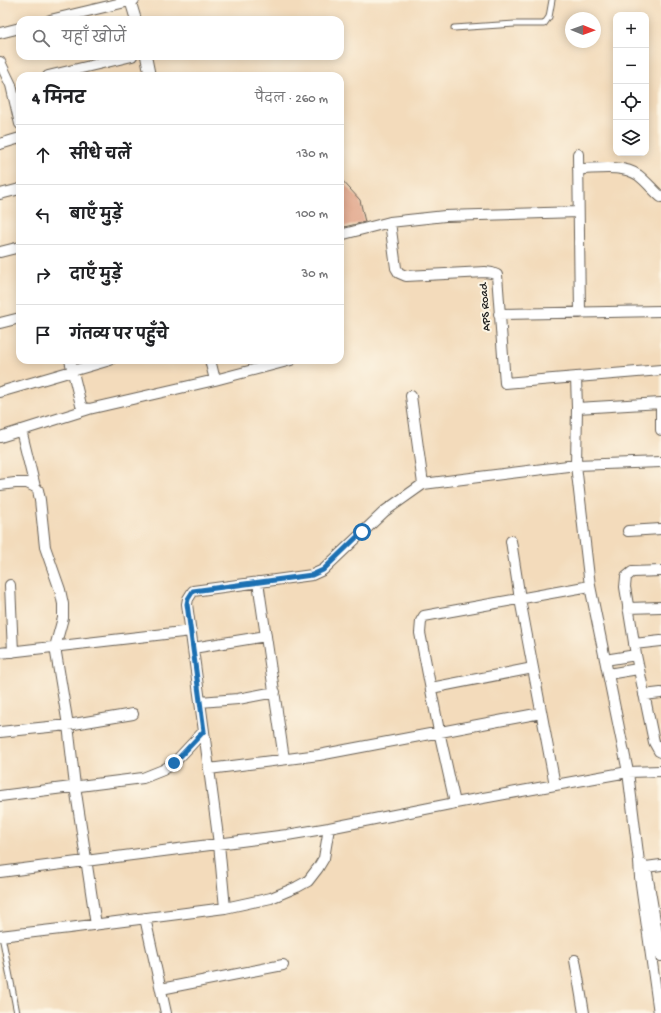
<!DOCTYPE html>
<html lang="hi">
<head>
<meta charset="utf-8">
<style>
	:root { --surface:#fff; --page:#f6f6f6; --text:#202124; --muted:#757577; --line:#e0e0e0 }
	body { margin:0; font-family:"Gochi Hand","Playpen Sans Deva",sans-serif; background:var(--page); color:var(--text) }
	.controls { position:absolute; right:12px; top:12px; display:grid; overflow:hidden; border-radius:8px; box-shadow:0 2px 10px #0003 }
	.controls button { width:36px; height:36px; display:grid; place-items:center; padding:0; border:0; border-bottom:1px solid var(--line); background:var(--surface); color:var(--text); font:20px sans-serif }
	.compass { position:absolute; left:565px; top:12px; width:36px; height:36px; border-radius:50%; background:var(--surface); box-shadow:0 2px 10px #0003; rotate:91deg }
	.stop { position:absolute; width:12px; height:12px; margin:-9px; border:3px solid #1f6fb2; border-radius:50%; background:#fff }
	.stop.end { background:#1f6fb2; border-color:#fff; box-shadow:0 1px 4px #0008 }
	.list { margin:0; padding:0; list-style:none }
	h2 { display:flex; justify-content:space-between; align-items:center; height:52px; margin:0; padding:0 16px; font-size:17px }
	h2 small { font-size:13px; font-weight:400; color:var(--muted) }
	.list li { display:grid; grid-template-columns:26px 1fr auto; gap:12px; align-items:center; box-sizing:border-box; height:60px; padding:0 16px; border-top:1px solid var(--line) }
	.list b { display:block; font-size:15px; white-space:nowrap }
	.list em { font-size:13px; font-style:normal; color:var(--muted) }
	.icon { flex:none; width:22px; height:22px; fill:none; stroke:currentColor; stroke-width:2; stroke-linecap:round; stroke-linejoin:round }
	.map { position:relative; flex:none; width:661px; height:1013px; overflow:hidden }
	.search { position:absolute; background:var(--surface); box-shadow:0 2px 10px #0003; left:16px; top:16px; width:328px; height:44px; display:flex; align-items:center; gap:10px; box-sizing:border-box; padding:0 14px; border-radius:12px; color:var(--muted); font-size:15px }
	.panel { position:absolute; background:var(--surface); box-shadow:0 2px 10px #0003; left:16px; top:72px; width:328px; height:292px; border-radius:12px }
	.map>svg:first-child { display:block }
</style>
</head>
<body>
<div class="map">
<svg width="661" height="1013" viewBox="0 0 661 1013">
	<rect width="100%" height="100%" fill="#fcf5e5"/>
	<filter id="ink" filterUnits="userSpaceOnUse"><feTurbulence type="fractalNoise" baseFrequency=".025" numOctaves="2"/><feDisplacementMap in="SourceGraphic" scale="8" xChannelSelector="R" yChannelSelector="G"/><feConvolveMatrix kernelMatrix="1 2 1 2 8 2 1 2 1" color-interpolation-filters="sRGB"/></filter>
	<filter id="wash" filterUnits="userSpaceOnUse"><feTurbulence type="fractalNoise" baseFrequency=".012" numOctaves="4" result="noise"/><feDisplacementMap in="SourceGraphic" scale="16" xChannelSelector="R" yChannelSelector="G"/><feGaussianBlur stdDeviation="0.9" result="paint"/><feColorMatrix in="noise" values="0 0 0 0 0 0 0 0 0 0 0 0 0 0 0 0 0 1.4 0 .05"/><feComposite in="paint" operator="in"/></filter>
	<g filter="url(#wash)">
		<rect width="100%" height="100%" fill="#f3dbbb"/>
		<g id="blocks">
			<path fill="#e0a286" d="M340 178 360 200 365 222 340 228Z"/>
		</g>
	</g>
	<g filter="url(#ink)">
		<use href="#blocks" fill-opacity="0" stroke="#675f54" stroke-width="1"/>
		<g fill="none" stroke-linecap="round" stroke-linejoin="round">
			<g stroke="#675f54" stroke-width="7">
				<path id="service" d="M454 28 515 24H544L549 17 552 0
					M2 936 17 1013"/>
			</g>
			<g stroke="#675f54" stroke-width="12">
				<path id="minor" d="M130 0 136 20
					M50 20 134 0
					M0 33 20 28
					M146 56 150 76
					M0 62 11 85 20 124
					M48 76 132 56
					M0 144 20 138
					M578 154 580 313
					M578 169C596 169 622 164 638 175 646 181 653 190 661 197
					M0 194 20 189
					M390 222 445 216 578 212
					M340 235 390 222 396 268 399 273 406 276 485 272 492 273 497 275 505 383 661 370
					M0 252 20 247
					M499 314 661 311
					M0 323 20 318
					M70 360 81 405 84 408 89 409 215 380 291 360
					M210 360 215 380
					M576 377 577 408 661 403V430
					M0 392 110 360
					M411 396 423 484 576 465 661 462
					M577 408 576 465 590 586 628 772 639 862 640 877 659 1013
					M21 430 35 487
					M0 437 89 409
					M0 485 15 483H27L35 487 38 490 40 500 45 547 60 590 63 604V618L55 647 68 725 75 786 96 925
					M628 531 661 529
					M511 541 520 599 555 785
					M661 571 632 572 626 577 625 587 636 655 654 742 659 751 661 752
					M258 582 284 759
					M10 585 13 652
					M628 608 661 607
					M634 644 661 641
					M193 648 266 636
					M0 653 191 631
					M605 660 636 655
					M608 674 638 669
					M431 688 533 668
					M644 695 661 693
					M200 702 238 699 275 692
					M0 732 68 725 133 714
					M209 769 319 755 541 713
					M0 796 143 778 163 770 174 763 204 731
					M455 803 439 731 420 633 421 621 424 616 590 586
					M639 862 646 867 661 956
					M646 867 661 865
					M0 872 287 835 329 828 455 803 628 772 661 771
					M225 908 219 844 187 604 188 599 193 591 312 575 323 570 385 511 423 484
					M145 918 166 1013
					M0 936 69 928 225 908 271 898 297 887 308 881 318 868 324 858 329 828
					M575 960 584 1013
					M161 989 283 965"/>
			</g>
			<use href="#service" stroke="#fff" stroke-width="5"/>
			<use href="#minor" stroke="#fff" stroke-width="10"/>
		</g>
	</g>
	<g fill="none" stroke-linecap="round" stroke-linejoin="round" filter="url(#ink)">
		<path stroke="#1f6fb2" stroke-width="5" d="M174 763 204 731 187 604 188 599 193 591 312 575 323 570 362 532"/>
	</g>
	<g text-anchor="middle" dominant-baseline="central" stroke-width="4" stroke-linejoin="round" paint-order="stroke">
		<g font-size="12" fill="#1c1c1c" stroke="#fcf5e5">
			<text transform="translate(486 307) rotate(-94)">APS Road</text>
		</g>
	</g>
</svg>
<div class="controls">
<button>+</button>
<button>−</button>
<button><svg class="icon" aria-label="locate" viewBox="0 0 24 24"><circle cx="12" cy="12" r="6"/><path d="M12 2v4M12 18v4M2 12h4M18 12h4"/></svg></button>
<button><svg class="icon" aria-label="layers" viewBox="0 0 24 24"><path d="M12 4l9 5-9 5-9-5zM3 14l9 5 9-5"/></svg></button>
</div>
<svg class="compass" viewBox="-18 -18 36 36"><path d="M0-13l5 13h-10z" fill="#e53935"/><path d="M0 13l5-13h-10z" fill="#757577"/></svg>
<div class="stop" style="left:362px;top:532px"></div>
<div class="stop end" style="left:174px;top:763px"></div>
<div class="search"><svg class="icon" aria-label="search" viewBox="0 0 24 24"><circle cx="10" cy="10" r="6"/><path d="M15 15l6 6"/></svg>यहाँ खोजें</div>
<section class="panel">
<h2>4 मिनट<small>पैदल · 260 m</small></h2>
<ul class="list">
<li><svg class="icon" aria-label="ahead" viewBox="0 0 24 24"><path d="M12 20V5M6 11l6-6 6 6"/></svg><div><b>सीधे चलें</b></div><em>130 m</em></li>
<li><svg class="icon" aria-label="left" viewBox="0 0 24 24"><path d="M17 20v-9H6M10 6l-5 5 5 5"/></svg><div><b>बाएँ मुड़ें</b></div><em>100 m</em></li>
<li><svg class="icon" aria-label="right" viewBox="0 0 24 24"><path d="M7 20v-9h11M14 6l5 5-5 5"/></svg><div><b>दाएँ मुड़ें</b></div><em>30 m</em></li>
<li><svg class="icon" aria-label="arrive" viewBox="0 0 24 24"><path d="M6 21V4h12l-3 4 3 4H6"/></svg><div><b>गंतव्य पर पहुँचे</b></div></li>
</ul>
</section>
</div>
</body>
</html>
